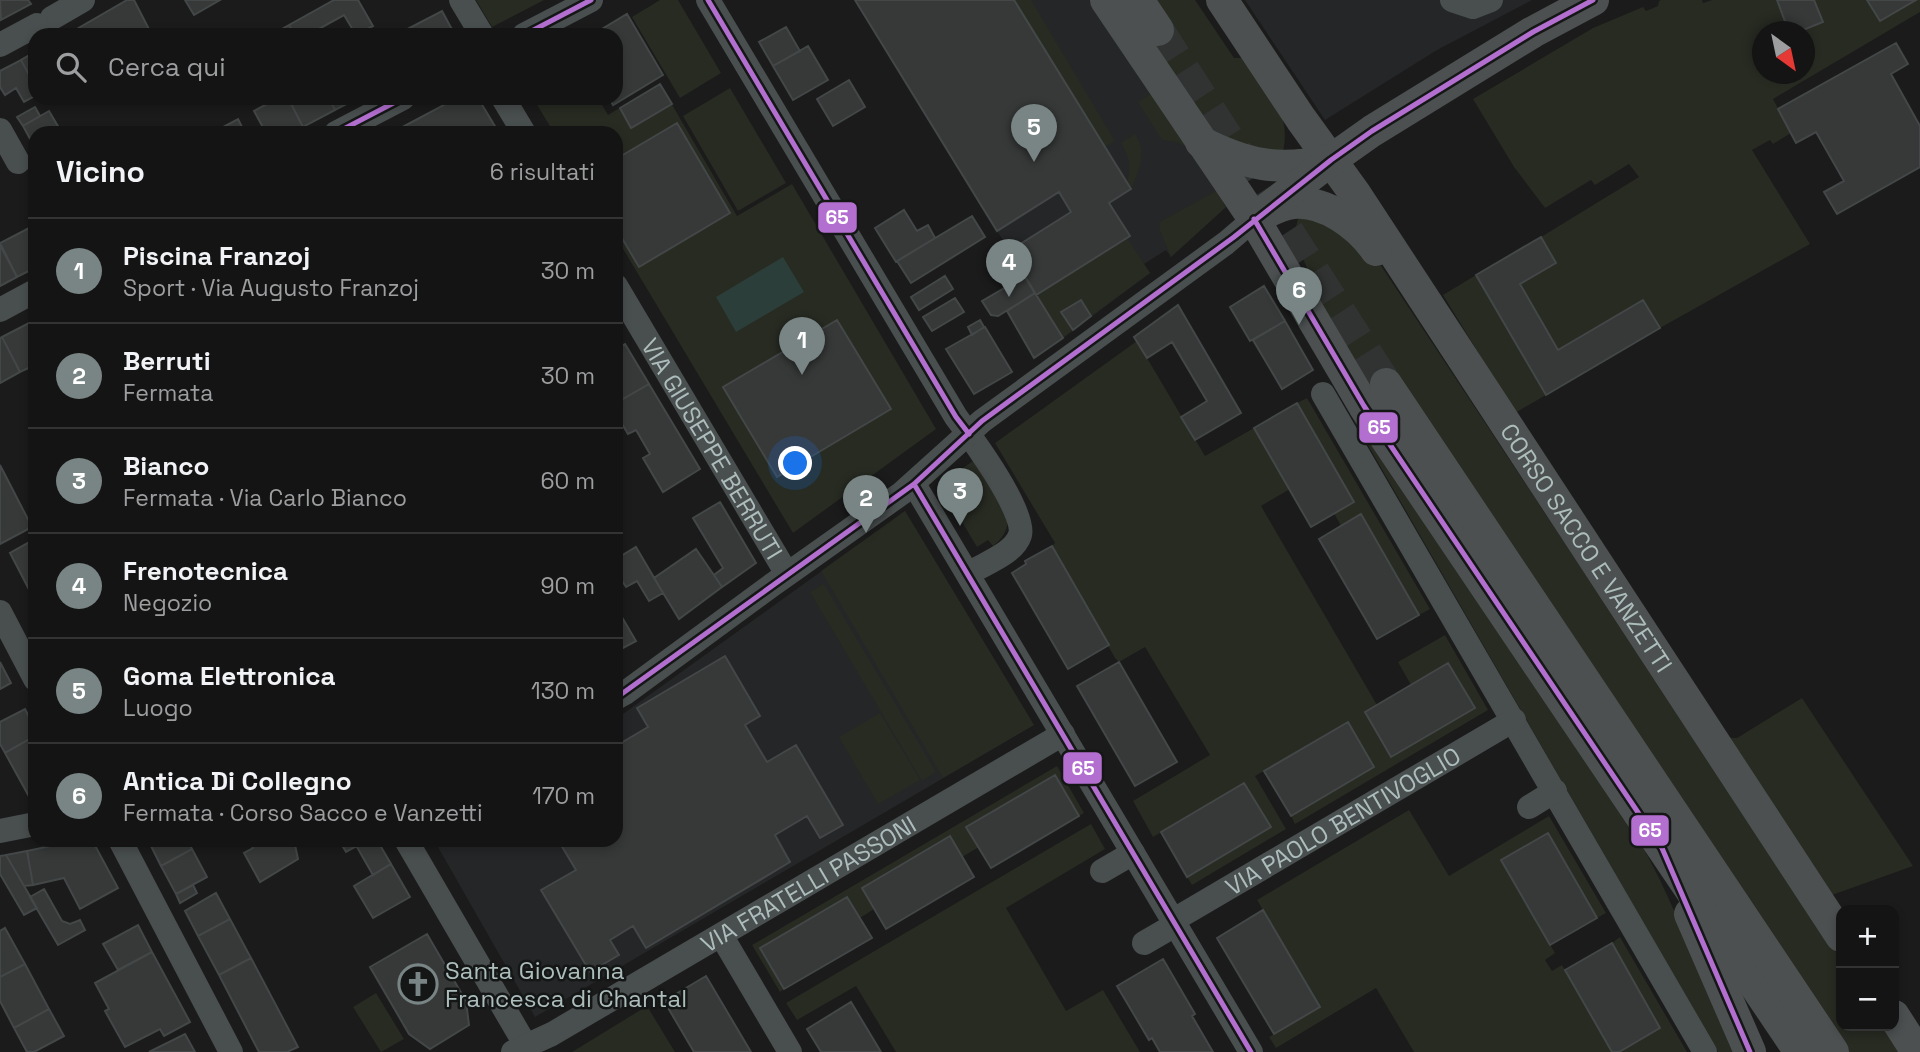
<!DOCTYPE html>
<html lang="it">
<head>
<meta charset="utf-8">
<style>
	:root { --surface:#141414; --page:#1d1d1d; --text:#f1f3f6; --muted:#9d9ea0; --line:#333334; --accent:#798484 }
	body { margin:0; font-family:"Space Grotesk",sans-serif; background:var(--page); color:var(--text) }
	.controls { position:absolute; right:21px; bottom:21px; display:grid; overflow:hidden; border-radius:14px; box-shadow:0 4px 10px #0003 }
	.controls button { width:63px; height:63px; display:grid; place-items:center; padding:0; border:0; border-bottom:2px solid var(--line); background:var(--surface); color:var(--text); font:35px sans-serif }
	.compass { position:absolute; left:1752px; top:21px; width:63px; height:63px; border-radius:50%; background:var(--surface); box-shadow:0 4px 10px #0003; rotate:147deg }
	.you { position:absolute; left:796px; top:464px; width:24px; height:24px; margin:-18px; border:5px solid #fff; border-radius:50%; background:#1a73e8; box-shadow:0 0 0 10px #1a73e833 }
	.badge { display:grid; place-items:center; width:46px; height:46px; border-radius:50%; background:var(--accent); color:#fff; font-size:23px; font-weight:700 }
	.pin { position:absolute; translate:-50% -58px; filter:drop-shadow(0 2px 4px #0008) }
	.pin::after { content:''; position:absolute; top:37px; width:24px; height:21px; background:inherit; clip-path:polygon(0 0,100% 0,50% 100%) }
	.list { margin:0; padding:0; list-style:none }
	h2 { display:flex; justify-content:space-between; align-items:center; height:91px; margin:0; padding:0 28px; font-size:30px }
	h2 small { font-size:23px; font-weight:400; color:var(--muted) }
	.list li { display:grid; grid-template-columns:46px 1fr auto; gap:21px; align-items:center; box-sizing:border-box; height:105px; padding:0 28px; border-top:2px solid var(--line) }
	.list b { display:block; font-size:26px; white-space:nowrap }
	.list p { margin:0; font-size:23px; white-space:nowrap; color:var(--muted) }
	.list em { font-size:23px; font-style:normal; color:var(--muted) }
	.icon { flex:none; width:38px; height:38px; fill:none; stroke:currentColor; stroke-width:2; stroke-linecap:round; stroke-linejoin:round }
	.map { position:relative; flex:none; width:1920px; height:1052px; overflow:hidden }
	.search { position:absolute; background:var(--surface); box-shadow:0 4px 10px #0003; left:28px; top:28px; width:595px; height:77px; display:flex; align-items:center; gap:18px; box-sizing:border-box; padding:0 24px; border-radius:21px; color:var(--muted); font-size:26px }
	.panel { position:absolute; background:var(--surface); box-shadow:0 4px 10px #0003; left:28px; top:126px; width:595px; height:721px; border-radius:21px }
	.map>svg:first-child { display:block }
</style>
</head>
<body>
<div class="map">
<svg width="1920" height="1052" viewBox="0 0 1920 1052">
	<rect width="100%" height="100%" fill="#1b1b1b"/>
	<path fill="#252627" d="M855 0H1090L1226 207 1171 257 1166 250 1144 264 1150 273 1063 338Z
		M1245 0H1532L1437 50 1325 120Z
		M905 511 1034 725 535 1017 434 840H616V719Z"/>
	<path fill="#272b22" fill-rule="evenodd" d="M476 0H544L492 27Z
		M660 0H678L721 73 680 98 632 17Z
		M1014 0H1031L1115 141 1105 147Z
		M1122 0H1195L1234 58H1252C1270 92 1293 116 1282 156L1216 141Z
		M1661 0H1702L1703 3 1712 0H1920V12L1773 99 1791 133 1773 144 1770 140 1752 150 1810 244 1660 328 1643 300 1558 350 1520 284 1556 263 1541 237 1639 177 1629 164 1595 185 1591 180 1545 208 1514 167 1473 99 1593 28 1643 7 1646 11 1658 6 1659 1ZM1762 32H1804V74H1762Z
		M660 84 737 216 792 184 936 429 793 533 616 237V133H554L533 98H598L608 115Z
		M730 88 786 183 738 211 683 116Z
		M1152 93 1188 148 1177 142 1162 140 1138 102Z
		M1135 134C1148 153 1139 170 1131 189L1127 182C1131 166 1130 158 1121 143Z
		M1216 191 1226 207 1171 257 1159 228 1160 222Z
		M1304 215 1368 246 1841 960V1026H1885L1901 1052H1847L1372 401 1324 314 1294 234 1298 219Z
		M1127 238 1150 273 1091 316 1081 300 1062 312 1073 330 1063 338 1036 295Z
		M1476 275 1546 395 1515 413 1443 295Z
		M1137 341 1205 456 1254 428 1290 489 1261 506 1377 705 1365 713 1391 757 1475 708 1448 663 1411 685 1398 662 1445 635 1488 710 1295 824 1291 816 1374 767 1348 722 1255 776 1286 829 1192 885 1187 877 1271 827 1244 783 1153 837 1133 801 1210 755 1145 647 1119 662 1115 658 1052 546 1055 543 995 443Z
		M1307 398 1430 609 1419 615 1361 515 1341 526 1334 513 1297 403Z
		M1355 411 1637 835 1661 882 1739 1052H1718L1350 414Z
		M974 460 1008 517C1008 530 1003 538 993 546L988 540 977 547 941 487 943 483Z
		M905 511 1034 725 943 778 821 571Z
		M824 584 936 772 922 781 810 592Z
		M1802 698 1913 866 1832 895 1729 738H1737Z
		M880 713 920 780 878 804 839 737Z
		M1057 766 1084 813 1079 816 1054 775 967 826 979 847 962 857 862 888 874 909 860 918 847 897 760 948 784 989 780 992 752 945Z
		M1409 810 1449 876 1549 816 1606 913 1597 918 1548 833 1501 860 1555 953 1545 960 1552 971 1562 965 1612 1052H1414L1376 988 1276 1048 1269 1037 1320 1007 1257 900Z
		M1091 824 1105 849 1006 908 1066 1011 1103 990 1140 1052H896L856 986 797 1020 786 1003Z
		M1620 937 1687 1052H1619L1660 1028 1612 943Z
		M376 993 404 1039 381 1052 353 1007Z
		M647 1006 675 1052H572Z"/>
	<path fill="#2c3e39" d="M783 257 804 292 736 332 716 297Z"/>
	<path fill="#373939" stroke="#434747" stroke-width="2" d="M0 0H28L31 4 1 20Z
		M127 0H134L152 35H72L70 33Z
		M185 0H220L194 15Z
		M334 0H358L373 26 356 35 344 15 315 31 317 35H295L289 25Z
		M855 0H1014L1131 189 1109 203 1130 236 1036 295 1009 251 1071 212 1059 192 997 231Z
		M1777 0H1814L1823 22 1798 32H1789Z
		M1867 0H1916L1880 21Z
		M442 11 455 35H396Z
		M627 14 663 75 613 105 609 98H616V35H592Z
		M289 25 295 35H271Z
		M786 27 800 51 773 66 759 42Z
		M1896 43 1908 64 1891 74 1920 126V167L1837 214 1824 192 1844 181 1816 132 1796 143 1778 109Z
		M808 46 828 80 793 100 773 66Z
		M35 52V86L21 60Z
		M21 60 35 86V96L24 102 16 88 5 95 0 87V71Z
		M849 80 865 107 833 126 817 99Z
		M660 84 672 104 631 128 620 108Z
		M278 98H288L303 127 292 133H266L254 111Z
		M288 98H329L335 110 303 127Z
		M329 98H358L335 110Z
		M457 98H478L499 133H396L395 131Z
		M35 107 40 116 23 126 17 117Z
		M49 111 62 133H35V148L23 126Z
		M238 119 245 133H212Z
		M677 123 730 213 639 267 616 228V159Z
		M904 210 917 231 928 225 935 238 896 262 875 228Z
		M972 216 985 237 911 283 897 261Z
		M35 225V268L17 277 0 243Z
		M1541 237 1556 263 1520 284 1558 350 1643 300 1660 328 1546 395 1476 275Z
		M0 245 17 277 0 286Z
		M945 276 953 289 919 310 911 297Z
		M1025 276 1035 293 998 316 991 315 982 301Z
		M1264 286 1285 321 1250 341 1230 307Z
		M1035 293 1063 338 1034 358 1007 311Z
		M955 298 964 312 932 331 923 317Z
		M1081 300 1091 316 1073 330 1061 312Z
		M1178 305 1241 413 1195 440 1181 417 1207 401 1172 342 1147 358 1134 337Z
		M35 320V365L20 372 2 337Z
		M837 320 891 409 777 477 723 387Z
		M980 320 984 327 972 335 968 327Z
		M1285 321 1313 370 1282 389 1253 340Z
		M985 327 1012 372 974 394 946 349Z
		M2 337 20 372 0 383V338Z
		M625 344 649 384 616 403V349Z
		M649 384 700 469 663 492 643 458 650 454 636 430 628 434 616 414V403Z
		M1297 403 1354 502 1311 527 1254 428Z
		M0 465 32 527 0 544Z
		M720 502 756 563 722 587 714 575 723 568 693 518Z
		M1361 514 1419 615 1377 639 1319 539Z
		M35 539V601L10 553Z
		M1052 546 1109 645 1068 669 1012 573 1026 564 1025 561Z
		M636 547 663 593 649 601 637 581 626 587 616 571V559Z
		M696 549 722 587 679 619 654 578Z
		M616 607 636 641 619 650 621 655 616 658Z
		M725 656 760 716 745 725 767 762 796 745 843 825 820 838 807 816 775 835 790 862 646 948 633 926 610 940 619 955 590 972 541 890 576 870 558 840H616V746L648 727 637 708Z
		M0 662 11 683 0 689Z
		M1119 662 1177 762 1135 786 1077 686Z
		M1448 663 1475 708 1391 757 1365 712Z
		M25 709 35 729V736L5 753 0 744V722Z
		M1348 722 1374 767 1291 816 1264 771Z
		M35 736V799L31 800 5 753Z
		M1055 775 1079 816 991 868 966 827Z
		M1244 783 1271 827 1187 877 1161 832Z
		M1548 833 1597 918 1550 945 1501 860Z
		M950 836 974 877 886 929 862 888Z
		M79 840H92L118 888 80 909 64 878 33 885 27 851Z
		M148 840H187L192 849 161 866Z
		M249 840H294L298 859 260 882 244 853 253 848Z
		M339 840H368L346 852Z
		M368 840H377L391 864 373 875 357 847Z
		M192 849 207 877 176 894 161 866Z
		M27 851 33 885 24 886 6 855Z
		M6 855 37 908 24 915 0 874V856Z
		M391 864 410 897 373 918 354 886Z
		M193 885 197 893 180 903 176 894Z
		M44 889 62 921 70 924 80 920 85 930 58 945 30 897Z
		M216 893 230 919 198 936 185 911Z
		M847 897 872 938 784 989 760 948Z
		M1263 910 1320 1007 1274 1034 1217 938Z
		M230 919 251 958 219 975 198 936Z
		M138 925 152 952 118 970 103 944Z
		M5 928 25 964 0 977V931Z
		M427 934 466 1001 469 1025 430 1049 409 1034 370 967Z
		M1612 943 1660 1028 1619 1052H1612L1565 970Z
		M152 952 190 1022 164 1036 160 1029 125 1047 105 1011 109 1009 95 983Z
		M251 958 298 1047 287 1052H259L219 975Z
		M1163 959 1195 1014 1192 1016 1213 1052H1160L1152 1038 1149 1040 1117 986Z
		M25 964 49 1009 14 1028 0 1001V977Z
		M706 976 751 1052H694L664 1001Z
		M851 1002 881 1052H821L807 1029Z
		M49 1009 64 1036 34 1052H27L14 1028Z
		M185 1034 195 1052H149Z"/>
	<g fill="none" stroke-linecap="round" stroke-linejoin="round">
		<path stroke="#313333" stroke-width="32" stroke-dasharray="32 16" stroke-linecap="butt" d="M1158 30 1386 384"/>
		<g stroke="#494e4e" stroke-width="24">
			<path d="M461 0 482 35"/>
			<path d="M708 0 956 417C971 437 1027 513 1020 535 1014 554 983 564 968 574"/>
			<path d="M1452 0 1473 7 1491 0"/>
			<path d="M52 18 83 0"/>
			<path d="M524 35 591 0"/>
			<path d="M0 45 37 25"/>
			<path d="M503 98 524 133"/>
			<path d="M0 130 18 162"/>
			<path d="M336 133 403 98"/>
			<path id="s1" d="M616 286 787 574"/>
			<path d="M0 310 35 291"/>
			<path d="M1323 394 1705 1052"/>
			<path d="M914 484 1251 1052"/>
			<path d="M0 612 35 679"/>
			<path d="M616 698 625 693 772 585 902 493 982 421 1226 243 1254 219"/>
			<path d="M1529 807 1555 791"/>
			<path d="M0 831 35 824"/>
			<path d="M120 840 231 1052"/>
			<path d="M406 840 526 1046"/>
			<path d="M1102 871 1133 853"/>
			<path id="s2" d="M1172 921 1514 720"/>
			<path d="M721 935 790 1052"/>
			<path d="M1144 943 1175 925"/>
			<path id="s3" d="M513 1052 552 1034 1063 734"/>
		</g>
		<g stroke="#4c5050" stroke-width="32">
			<path d="M1106 0 1254 219 1364 406 1800 1052"/>
			<path d="M1138 0 1158 30"/>
			<path id="s4" d="M1222 0 1301 119 1356 195 1841 936"/>
			<path d="M1201 142C1246 165 1279 172 1329 160"/>
			<path d="M1267 212C1275 208 1284 204 1293 203 1325 200 1359 225 1376 250"/>
			<path d="M1254 219 1331 160 1372 131 1533 32 1593 0"/>
			<path d="M1386 384 1833 1052"/>
			<path d="M1690 914 1750 1052"/>
			<path d="M1894 1016 1917 1052"/>
		</g>
		<g stroke="#151717" stroke-width="10">
			<path id="bus-1" d="M708 0 956 417 969 434
				M524 35 591 0
				M336 133 403 98
				M1254 219 1364 406 1662 848 1750 1052
				M914 484 1251 1052
				M616 698 914 484 982 421 1234 237 1331 160 1372 131 1533 32 1593 0"/>
		</g>
		<use href="#bus-1" stroke="#b36fd0" stroke-width="5"/>
	</g>
	<defs>
		<g id="church-ring" transform="scale(2.0125)"><circle r="9.5" fill="#151717" stroke="#798484" stroke-width="1.5"/><path d="M-1.2-6h2.4v3.5h3.3v2.4h-3.3V6h-2.4V-.1h-3.3v-2.4h3.3Z" fill="#798484"/></g>
	</defs>
	<g fill-rule="evenodd">
		<use href="#church-ring" x="418" y="984"/>
	</g>
	<g text-anchor="middle" dominant-baseline="central" stroke-width="5" stroke-linejoin="round" paint-order="stroke">
		<g font-size="24" fill="#acbdbc" stroke="#151717">
			<text stroke="none"><textPath href="#s1" startOffset="189">VIA GIUSEPPE BERRUTI</textPath></text>
			<text stroke="none"><textPath href="#s4" startOffset="658">CORSO SACCO E VANZETTI</textPath></text>
			<text stroke="none"><textPath href="#s2" startOffset="198">VIA PAOLO BENTIVOGLIO</textPath></text>
			<text stroke="none"><textPath href="#s3" startOffset="340">VIA FRATELLI PASSONI</textPath></text>
		</g>
		<g font-size="24" fill="#acbdbc" stroke="#151717" text-anchor="start">
			<text x="445" y="970">Santa Giovanna<tspan x="445" dy="28">Francesca di Chantal</tspan></text>
		</g>
	</g>
	<g stroke="#151717" stroke-width="2.5">
		<rect x="817" y="201" width="41" height="33" rx="7" fill="#b36fd0"/>
		<rect x="1358" y="411" width="41" height="33" rx="7" fill="#b36fd0"/>
		<rect x="1062" y="751" width="41" height="34" rx="7" fill="#b36fd0"/>
		<rect x="1630" y="814" width="40" height="33" rx="7" fill="#b36fd0"/>
	</g>
	<g font-size="19" text-anchor="middle" font-weight="bold" fill="#fff">
		<text x="837" y="224">65</text>
		<text x="1379" y="434">65</text>
		<text x="1083" y="775">65</text>
		<text x="1650" y="837">65</text>
	</g>
</svg>
<div class="controls">
<button>+</button>
<button>−</button>
</div>
<svg class="compass" viewBox="-18 -18 36 36"><path d="M0-13l5 13h-10z" fill="#e53935"/><path d="M0 13l5-13h-10z" fill="#9d9ea0"/></svg>
<div class="you"></div>
<div class="pin badge" style="left:802px;top:375px">1</div>
<div class="pin badge" style="left:866px;top:533px">2</div>
<div class="pin badge" style="left:960px;top:526px">3</div>
<div class="pin badge" style="left:1009px;top:297px">4</div>
<div class="pin badge" style="left:1034px;top:162px">5</div>
<div class="pin badge" style="left:1299px;top:325px">6</div>
<div class="search"><svg class="icon" aria-label="search" viewBox="0 0 24 24"><circle cx="10" cy="10" r="6"/><path d="M15 15l6 6"/></svg>Cerca qui</div>
<section class="panel">
<h2>Vicino<small>6 risultati</small></h2>
<ul class="list">
<li><span class="badge">1</span><div><b>Piscina Franzoj</b><p>Sport · Via Augusto Franzoj</p></div><em>30 m</em></li>
<li><span class="badge">2</span><div><b>Berruti</b><p>Fermata</p></div><em>30 m</em></li>
<li><span class="badge">3</span><div><b>Bianco</b><p>Fermata · Via Carlo Bianco</p></div><em>60 m</em></li>
<li><span class="badge">4</span><div><b>Frenotecnica</b><p>Negozio</p></div><em>90 m</em></li>
<li><span class="badge">5</span><div><b>Goma Elettronica</b><p>Luogo</p></div><em>130 m</em></li>
<li><span class="badge">6</span><div><b>Antica Di Collegno</b><p>Fermata · Corso Sacco e Vanzetti</p></div><em>170 m</em></li>
</ul>
</section>
</div>
</body>
</html>
